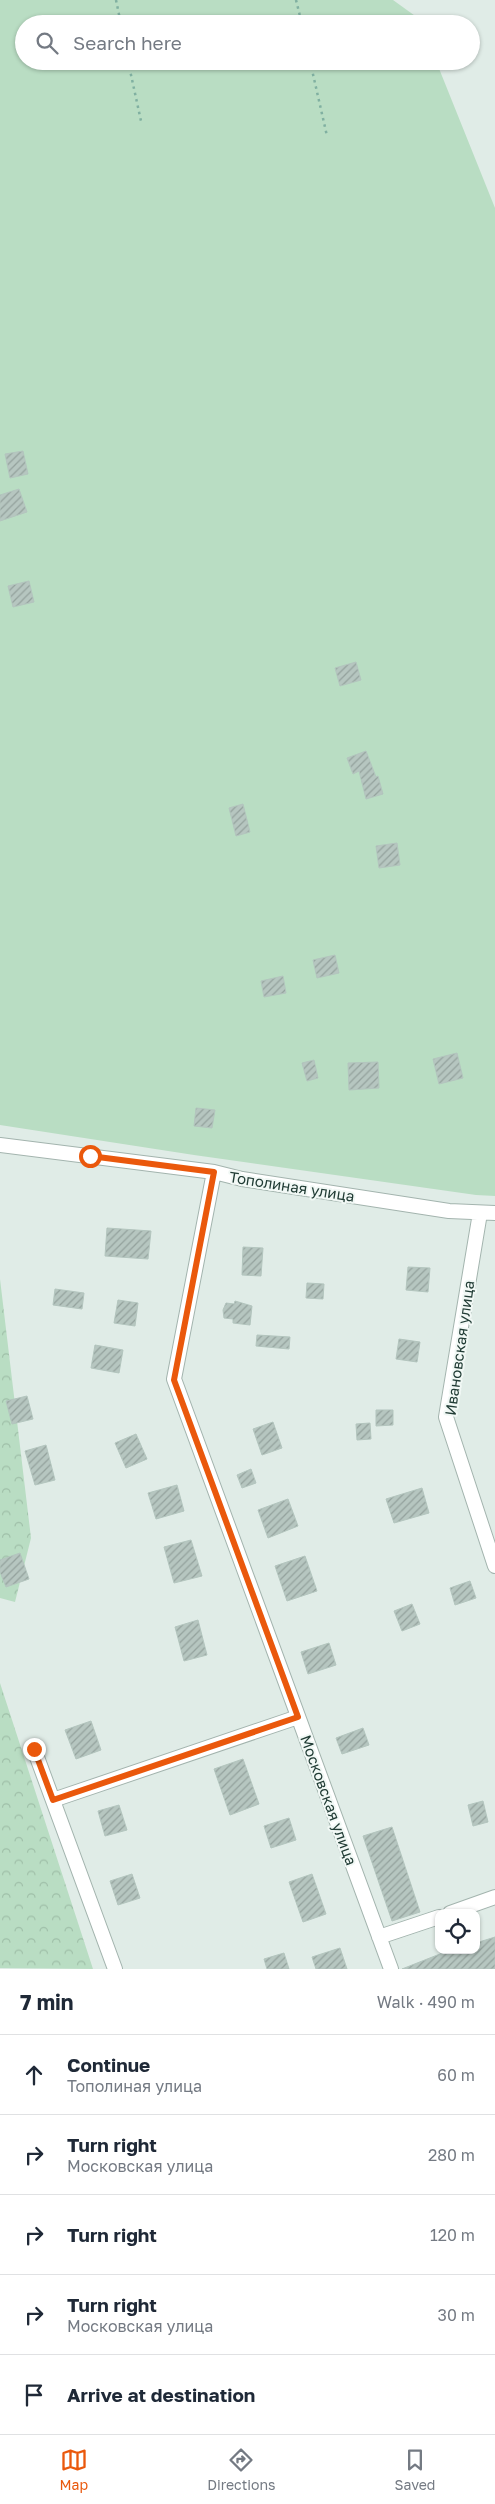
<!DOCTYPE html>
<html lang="en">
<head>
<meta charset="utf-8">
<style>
	:root { --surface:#fff; --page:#f6f6f7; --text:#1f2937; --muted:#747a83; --line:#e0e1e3; --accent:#ea580c }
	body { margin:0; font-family:"Golos Text",sans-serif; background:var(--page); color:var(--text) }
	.controls { position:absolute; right:15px; bottom:15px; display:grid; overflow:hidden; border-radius:10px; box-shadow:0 1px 4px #0004 }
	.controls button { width:45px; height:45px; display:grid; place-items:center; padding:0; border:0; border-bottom:1px solid var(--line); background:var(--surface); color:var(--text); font:25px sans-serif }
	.stop { position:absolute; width:15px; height:15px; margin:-11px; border:4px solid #ea580c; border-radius:50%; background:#fff }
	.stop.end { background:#ea580c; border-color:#fff; box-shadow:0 1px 5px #0008 }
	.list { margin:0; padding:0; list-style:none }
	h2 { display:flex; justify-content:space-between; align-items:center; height:65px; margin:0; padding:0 20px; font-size:21px }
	h2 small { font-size:16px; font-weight:400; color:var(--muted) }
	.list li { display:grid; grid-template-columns:32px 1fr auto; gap:15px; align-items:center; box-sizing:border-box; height:80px; padding:0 20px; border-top:1px solid var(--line) }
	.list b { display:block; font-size:19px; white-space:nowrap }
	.list p { margin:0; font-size:16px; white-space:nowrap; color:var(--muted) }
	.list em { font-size:16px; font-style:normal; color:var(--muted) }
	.icon { flex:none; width:28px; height:28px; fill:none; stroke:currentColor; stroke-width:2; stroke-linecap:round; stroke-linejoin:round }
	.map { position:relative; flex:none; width:495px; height:1969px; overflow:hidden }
	.search { position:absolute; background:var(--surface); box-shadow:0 1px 4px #0004; left:15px; right:15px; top:15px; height:55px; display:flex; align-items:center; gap:12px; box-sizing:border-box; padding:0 18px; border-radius:28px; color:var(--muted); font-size:19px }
	.sheet { height:465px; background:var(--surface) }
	nav { display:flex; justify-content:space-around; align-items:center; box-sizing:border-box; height:70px; border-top:1px solid var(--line); background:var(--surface); font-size:14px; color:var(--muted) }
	nav a { display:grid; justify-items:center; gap:2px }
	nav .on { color:var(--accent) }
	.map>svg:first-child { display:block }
</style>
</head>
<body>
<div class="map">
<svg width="495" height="1969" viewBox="0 0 495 1969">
	<defs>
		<pattern id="forest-crowns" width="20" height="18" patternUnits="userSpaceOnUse" patternTransform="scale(1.25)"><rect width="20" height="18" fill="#b9ddc3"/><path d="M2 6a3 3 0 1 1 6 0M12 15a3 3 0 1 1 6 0" fill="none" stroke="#9fbfa8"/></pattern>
		<pattern id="building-hatch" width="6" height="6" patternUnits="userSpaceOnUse" patternTransform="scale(1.25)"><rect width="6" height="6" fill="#b6c6c0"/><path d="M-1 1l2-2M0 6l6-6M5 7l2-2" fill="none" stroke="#94a29d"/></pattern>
	</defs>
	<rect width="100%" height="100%" fill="#e0ece7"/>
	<path fill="url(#forest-crowns)" d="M0 1279 31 1538 15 1602 0 1598Z
		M0 1683 93 1969 0 1968Z"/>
	<path fill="#b9ddc3" d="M0 0H393L418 18 421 24H24V61H436L495 208V1196L476 1195 194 1155 0 1125Z"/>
	<path fill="url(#building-hatch)" stroke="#b3c5be" d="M23 451 28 474 10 478 5 454Z
		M19 489 27 512 0 521V495Z
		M29 581 34 602 13 607 8 586Z
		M356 662 361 680 340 686 335 668Z
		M366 751 376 777 378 776 383 794 366 799 359 771 353 774 347 758Z
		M243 804 250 832 236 836 229 808Z
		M397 843 400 865 379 868 376 846Z
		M335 955 339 973 317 978 313 960Z
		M283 976 286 993 264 997 261 981Z
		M457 1053 463 1078 439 1084 433 1059Z
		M314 1060 318 1078 307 1081 302 1063Z
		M378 1062 379 1088 349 1090 348 1063Z
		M196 1108 215 1110 212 1128 194 1126Z
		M107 1228 151 1231 148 1259 105 1256Z
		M243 1247 263 1248 261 1276 242 1275Z
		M408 1267 430 1268 428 1292 406 1290Z
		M307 1283 324 1284 323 1299 306 1298Z
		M55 1289 84 1293 82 1309 53 1305Z
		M118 1300 138 1303 135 1326 114 1323Z
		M235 1301 252 1306 250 1325 233 1323V1319L224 1318 223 1310 226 1303 234 1304Z
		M257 1335 290 1337 289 1349 256 1346Z
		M399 1339 420 1342 417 1362 396 1359Z
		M95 1345 123 1350 119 1373 91 1368Z
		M27 1396 33 1419 12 1424 6 1401Z
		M376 1410H393V1425L376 1426Z
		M273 1422 282 1448 262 1455 253 1429Z
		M370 1423 371 1439 357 1440 356 1424Z
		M136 1434 147 1459 126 1468 115 1443Z
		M46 1445 55 1480 35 1485 25 1451Z
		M251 1469 256 1483 242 1488 237 1475Z
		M177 1485 184 1511 156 1519 148 1493Z
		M422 1488 429 1513 394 1523 386 1499Z
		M288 1499 298 1526 268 1538 258 1510Z
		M191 1540 202 1576 174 1583 164 1547Z
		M20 1553 29 1579 6 1587 0 1572V1560Z
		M305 1556 317 1591 287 1601 275 1566Z
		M470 1581 476 1598 455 1605 450 1588Z
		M412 1604 420 1624 402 1631 394 1611Z
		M198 1620 207 1655 184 1661 175 1627Z
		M329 1643 336 1665 308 1674 301 1652Z
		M91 1721 101 1750 76 1759 65 1730Z
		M363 1728 369 1745 342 1754 336 1738Z
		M243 1759 259 1804 230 1815 214 1769Z
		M483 1801 488 1822 473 1826 468 1805Z
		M119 1805 127 1830 105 1836 98 1811Z
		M289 1818 296 1840 271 1848 264 1826Z
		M392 1827 420 1912 392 1921 363 1836Z
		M132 1874 140 1898 118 1905 110 1881Z
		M312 1874 326 1914 303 1922 289 1882Z
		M495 1937V1969H402L450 1950H476V1943Z
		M340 1948 347 1969H316L312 1957Z
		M284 1953 289 1969H267L264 1959Z"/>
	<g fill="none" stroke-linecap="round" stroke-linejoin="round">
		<g stroke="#a3b4ae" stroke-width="16">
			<path id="street" d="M0 1145 214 1172 242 1179 449 1211 495 1213
				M214 1172 174 1379 391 1969
				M480 1213 446 1417 495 1566
				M34 1749 115 1969
				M53 1800 298 1717
				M450 1913 495 1897
				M379 1937 439 1917"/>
		</g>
		<path stroke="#80b0a1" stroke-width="2.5" stroke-dasharray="2.5 4" stroke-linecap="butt" d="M116 0 121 24
			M296 0 302 24
			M128 61 141 121
			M310 61 327 136"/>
		<use href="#street" stroke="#fff" stroke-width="14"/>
	</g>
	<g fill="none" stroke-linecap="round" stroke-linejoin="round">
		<path stroke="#ea580c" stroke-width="6" d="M34 1749 53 1800 298 1717 174 1380 214 1172 90 1156"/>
	</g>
	<g text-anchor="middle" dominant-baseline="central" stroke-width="4" stroke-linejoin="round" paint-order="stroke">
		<g font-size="15" fill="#213c35" stroke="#f1f8f5">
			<text transform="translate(292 1186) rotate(9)">Тополиная улица</text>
			<text transform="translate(459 1348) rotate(-82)">Ивановская улица</text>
			<text transform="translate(329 1800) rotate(70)">Московская улица</text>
		</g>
	</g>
</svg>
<div class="controls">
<button><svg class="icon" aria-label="locate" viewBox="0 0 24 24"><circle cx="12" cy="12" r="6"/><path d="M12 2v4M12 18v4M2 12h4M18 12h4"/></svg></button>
</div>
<div class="stop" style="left:90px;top:1156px"></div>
<div class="stop end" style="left:34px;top:1749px"></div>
<div class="search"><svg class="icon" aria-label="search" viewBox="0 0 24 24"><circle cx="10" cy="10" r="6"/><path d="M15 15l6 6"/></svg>Search here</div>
</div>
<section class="sheet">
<h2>7 min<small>Walk · 490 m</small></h2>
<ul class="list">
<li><svg class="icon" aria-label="ahead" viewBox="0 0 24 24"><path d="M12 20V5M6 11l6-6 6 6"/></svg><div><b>Continue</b><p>Тополиная улица</p></div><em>60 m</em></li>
<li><svg class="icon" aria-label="right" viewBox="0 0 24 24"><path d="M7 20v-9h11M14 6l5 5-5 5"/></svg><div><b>Turn right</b><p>Московская улица</p></div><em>280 m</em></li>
<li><svg class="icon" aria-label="right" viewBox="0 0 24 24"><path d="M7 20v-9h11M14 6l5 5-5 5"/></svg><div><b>Turn right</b></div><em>120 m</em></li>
<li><svg class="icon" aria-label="right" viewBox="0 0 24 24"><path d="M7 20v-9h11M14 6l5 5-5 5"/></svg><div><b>Turn right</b><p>Московская улица</p></div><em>30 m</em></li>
<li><svg class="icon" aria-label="arrive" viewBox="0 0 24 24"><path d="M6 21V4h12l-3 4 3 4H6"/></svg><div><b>Arrive at destination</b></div></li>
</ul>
</section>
<nav>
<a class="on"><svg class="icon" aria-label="map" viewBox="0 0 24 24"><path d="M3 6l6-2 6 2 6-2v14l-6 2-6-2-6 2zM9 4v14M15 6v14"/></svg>Map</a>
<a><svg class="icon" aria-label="directions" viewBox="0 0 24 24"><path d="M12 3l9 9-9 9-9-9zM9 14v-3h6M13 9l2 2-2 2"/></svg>Directions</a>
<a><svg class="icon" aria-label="saved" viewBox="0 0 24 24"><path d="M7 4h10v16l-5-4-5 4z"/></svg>Saved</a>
</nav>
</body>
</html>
